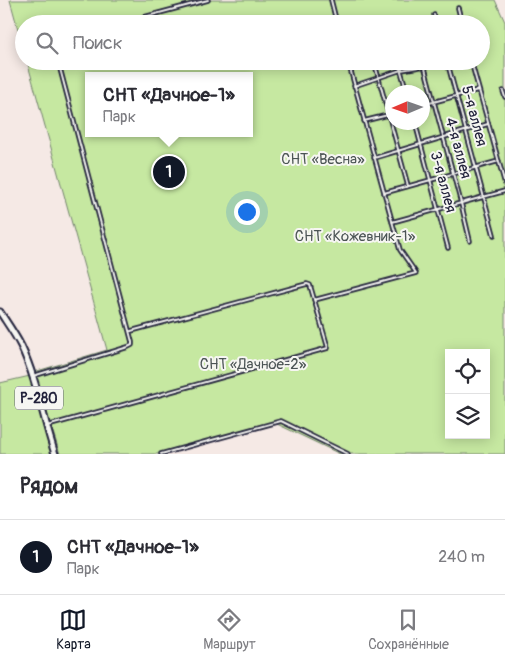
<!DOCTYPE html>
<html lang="ru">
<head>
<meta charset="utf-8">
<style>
	:root { --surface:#fff; --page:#f7f7f7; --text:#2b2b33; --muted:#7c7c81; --line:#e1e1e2; --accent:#111827 }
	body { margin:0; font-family:Pangolin,sans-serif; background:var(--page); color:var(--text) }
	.controls { position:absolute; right:15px; bottom:15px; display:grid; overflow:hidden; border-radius:0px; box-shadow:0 2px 12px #0003 }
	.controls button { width:45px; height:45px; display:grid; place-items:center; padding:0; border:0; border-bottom:1px solid var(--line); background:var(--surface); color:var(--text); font:25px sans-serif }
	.compass { position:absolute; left:385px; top:85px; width:45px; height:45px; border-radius:50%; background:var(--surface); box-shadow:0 2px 12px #0003; rotate:268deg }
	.you { position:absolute; left:246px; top:211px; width:18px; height:18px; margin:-12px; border:4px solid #fff; border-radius:50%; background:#1a73e8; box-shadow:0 0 0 8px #1a73e833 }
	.badge { display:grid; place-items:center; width:32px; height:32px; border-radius:50%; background:var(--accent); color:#fff; font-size:16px; font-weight:700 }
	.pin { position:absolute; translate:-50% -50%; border:2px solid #fff; box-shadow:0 1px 5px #0006 }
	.popup { position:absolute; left:85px; top:72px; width:168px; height:65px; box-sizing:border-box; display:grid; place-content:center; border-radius:0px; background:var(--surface); filter:drop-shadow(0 1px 4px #0005); font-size:16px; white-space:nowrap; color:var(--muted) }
	.popup b { font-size:19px; color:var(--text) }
	.popup::after { content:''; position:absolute; left:50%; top:100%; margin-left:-10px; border:10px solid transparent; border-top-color:var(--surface) }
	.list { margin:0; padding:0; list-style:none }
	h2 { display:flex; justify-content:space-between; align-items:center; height:65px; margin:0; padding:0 20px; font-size:21px }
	h2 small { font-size:16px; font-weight:400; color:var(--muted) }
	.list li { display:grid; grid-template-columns:32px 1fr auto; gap:15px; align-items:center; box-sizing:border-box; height:75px; padding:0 20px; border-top:1px solid var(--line) }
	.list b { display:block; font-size:19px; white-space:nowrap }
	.list p { margin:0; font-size:16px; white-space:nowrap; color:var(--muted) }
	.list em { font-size:16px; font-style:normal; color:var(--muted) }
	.icon { flex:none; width:28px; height:28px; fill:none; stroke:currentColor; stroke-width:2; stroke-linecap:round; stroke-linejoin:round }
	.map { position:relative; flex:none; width:505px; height:454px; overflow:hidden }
	.search { position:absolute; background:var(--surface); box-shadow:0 2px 12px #0003; left:15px; right:15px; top:15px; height:55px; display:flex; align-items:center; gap:12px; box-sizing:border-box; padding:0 18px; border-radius:28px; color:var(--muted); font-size:19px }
	.sheet { height:140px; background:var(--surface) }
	nav { display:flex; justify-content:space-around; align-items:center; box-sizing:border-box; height:70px; border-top:1px solid var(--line); background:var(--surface); font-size:14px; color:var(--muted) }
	nav a { display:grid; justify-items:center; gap:2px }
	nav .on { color:var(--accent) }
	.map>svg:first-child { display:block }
</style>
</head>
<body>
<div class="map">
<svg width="505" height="454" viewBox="0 0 505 454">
	<rect width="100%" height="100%" fill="#f5e9e5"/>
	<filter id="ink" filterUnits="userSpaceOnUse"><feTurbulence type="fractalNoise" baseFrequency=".02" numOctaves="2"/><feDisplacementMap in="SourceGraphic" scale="10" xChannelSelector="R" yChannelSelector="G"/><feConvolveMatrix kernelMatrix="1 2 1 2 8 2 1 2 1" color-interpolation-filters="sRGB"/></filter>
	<g filter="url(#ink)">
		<path fill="#c6e8a1" stroke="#74856e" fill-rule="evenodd" d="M10 0H495L505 22V454H340L277 424 165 454H60L34 372 107 350 27 61H481V24H24V51ZM89 76H249V133H89ZM392 92H422V122H392ZM449 353H486V435H449Z
			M30 376 52 454H0V383Z"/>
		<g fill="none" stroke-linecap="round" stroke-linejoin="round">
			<g stroke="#22223b" stroke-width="5.5">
				<path id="street" d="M331 0 337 24
					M458 8 462 24
					M434 15 437 24
					M411 22 412 24
					M118 24 208 0
					M374 61 408 186
					M398 61 407 92
					M423 61 461 203 470 241
					M447 61 494 235
					M471 61 505 184
					M354 86 401 70 425 66 442 61
					M503 91 505 97
					M422 105 478 90
					M364 121 392 114
					M415 122 448 248
					M374 158 488 124
					M384 193 499 161
					M392 222 505 191
					M314 300 416 273 400 250 348 61
					M33 376 128 347 132 345V342L58 61
					M47 426 328 348 310 285 307 284 131 331
					M161 454 281 421 348 454"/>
			</g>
			<g stroke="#22223b" stroke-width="9">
				<path id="highway" d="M0 312C7 323 15 334 21 346 37 380 43 418 55 454"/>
			</g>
			<use href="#street" stroke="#f6f6f2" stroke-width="2"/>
			<use href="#highway" stroke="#f6f6f2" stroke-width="5"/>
		</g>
	</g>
	<g text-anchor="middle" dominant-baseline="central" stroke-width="4" stroke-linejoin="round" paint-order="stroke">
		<rect fill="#f6f6f2" stroke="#626272" stroke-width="1" x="15" y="386.5" width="48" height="23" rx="4"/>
		<g font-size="14" font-weight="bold" fill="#22223b">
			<text x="39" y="398">Р-280</text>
		</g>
		<g font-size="15" fill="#22223b" stroke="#f6f6f2">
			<text transform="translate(474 116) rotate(75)">5-я аллея</text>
			<text transform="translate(458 148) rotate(75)">4-я аллея</text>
			<text transform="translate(443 182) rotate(75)">3-я аллея</text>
		</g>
		<g font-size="15" fill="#4b5454" stroke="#f6f6f2">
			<text x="323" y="159">СНТ «Весна»</text>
			<text x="355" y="236">СНТ «Кожевник-1»</text>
			<text x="253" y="364">СНТ «Дачное-2»</text>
		</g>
	</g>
</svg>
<div class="controls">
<button><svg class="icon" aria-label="locate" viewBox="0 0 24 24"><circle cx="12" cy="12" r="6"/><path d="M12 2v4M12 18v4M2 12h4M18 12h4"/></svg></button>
<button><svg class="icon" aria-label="layers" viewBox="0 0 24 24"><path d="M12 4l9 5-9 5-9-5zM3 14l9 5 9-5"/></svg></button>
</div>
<svg class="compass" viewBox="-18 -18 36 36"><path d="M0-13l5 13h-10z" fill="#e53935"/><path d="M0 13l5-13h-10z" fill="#7c7c81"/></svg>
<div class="you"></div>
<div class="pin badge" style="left:169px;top:172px">1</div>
<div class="popup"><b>СНТ «Дачное-1»</b>Парк</div>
<div class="search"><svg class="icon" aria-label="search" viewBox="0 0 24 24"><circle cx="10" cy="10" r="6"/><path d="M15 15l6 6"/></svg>Поиск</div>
</div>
<section class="sheet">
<h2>Рядом<small></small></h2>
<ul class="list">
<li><span class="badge">1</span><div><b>СНТ «Дачное-1»</b><p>Парк</p></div><em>240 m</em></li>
</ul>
</section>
<nav>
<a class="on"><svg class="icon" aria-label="map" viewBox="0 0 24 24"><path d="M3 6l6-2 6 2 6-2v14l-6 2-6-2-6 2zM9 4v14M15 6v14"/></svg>Карта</a>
<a><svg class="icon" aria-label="directions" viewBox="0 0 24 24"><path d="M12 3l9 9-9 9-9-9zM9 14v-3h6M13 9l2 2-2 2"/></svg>Маршрут</a>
<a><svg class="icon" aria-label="saved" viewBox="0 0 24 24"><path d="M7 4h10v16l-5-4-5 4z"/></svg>Сохранённые</a>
</nav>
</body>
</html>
